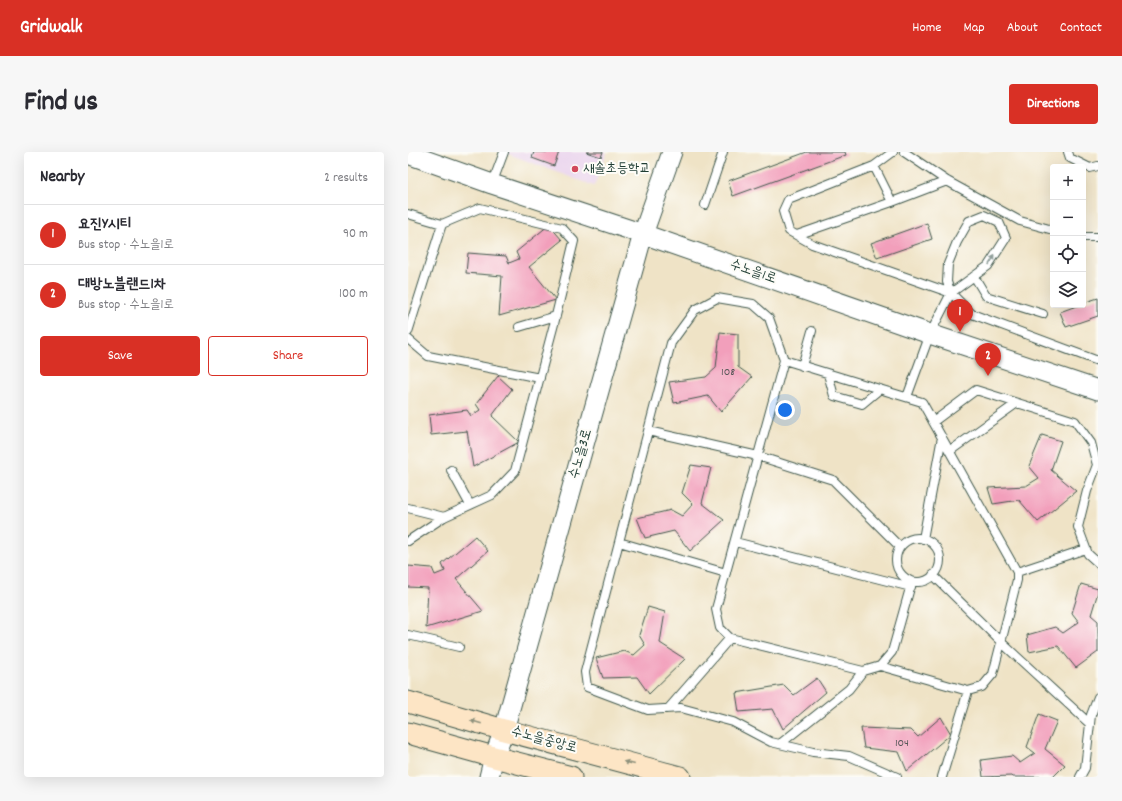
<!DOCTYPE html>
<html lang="en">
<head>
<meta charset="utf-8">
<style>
	:root { --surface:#fff; --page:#f7f7f7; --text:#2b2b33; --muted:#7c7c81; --line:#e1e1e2; --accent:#d93025 }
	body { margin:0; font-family:Dekko,"Poor Story",sans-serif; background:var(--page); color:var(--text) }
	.controls { position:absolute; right:12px; top:12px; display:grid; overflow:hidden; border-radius:4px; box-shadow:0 4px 16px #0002 }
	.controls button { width:36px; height:36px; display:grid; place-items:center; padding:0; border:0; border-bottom:1px solid var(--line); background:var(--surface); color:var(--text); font:20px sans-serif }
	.you { position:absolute; left:377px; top:258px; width:14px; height:14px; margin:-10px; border:3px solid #fff; border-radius:50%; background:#1a73e8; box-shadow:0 0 0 6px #1a73e833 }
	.badge { display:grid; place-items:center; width:26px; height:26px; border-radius:50%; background:var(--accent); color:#fff; font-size:13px; font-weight:700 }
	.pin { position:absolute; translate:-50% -33px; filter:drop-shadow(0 1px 2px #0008) }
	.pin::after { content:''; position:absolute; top:21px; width:14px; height:12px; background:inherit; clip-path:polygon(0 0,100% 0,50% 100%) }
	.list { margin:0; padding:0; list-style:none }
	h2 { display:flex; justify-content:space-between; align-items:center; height:52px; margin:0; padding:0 16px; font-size:17px }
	h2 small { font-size:13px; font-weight:400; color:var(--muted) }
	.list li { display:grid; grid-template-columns:26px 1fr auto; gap:12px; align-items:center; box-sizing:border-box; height:60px; padding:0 16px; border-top:1px solid var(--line) }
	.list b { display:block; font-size:15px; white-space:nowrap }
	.list p { margin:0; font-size:13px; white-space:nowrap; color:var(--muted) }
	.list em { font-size:13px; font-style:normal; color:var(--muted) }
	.actions { display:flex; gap:8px; padding:12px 16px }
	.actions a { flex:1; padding:9px 0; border:1px solid var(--accent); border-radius:4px; text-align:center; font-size:14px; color:var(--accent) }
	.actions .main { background:var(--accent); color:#fff }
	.icon { flex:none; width:22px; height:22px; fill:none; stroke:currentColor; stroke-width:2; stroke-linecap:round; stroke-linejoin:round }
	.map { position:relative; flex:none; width:690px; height:625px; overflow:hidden; border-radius:4px }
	header { display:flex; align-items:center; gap:24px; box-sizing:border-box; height:56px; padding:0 20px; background:var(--accent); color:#fff }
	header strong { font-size:19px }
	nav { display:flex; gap:22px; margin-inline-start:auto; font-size:14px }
	.intro { display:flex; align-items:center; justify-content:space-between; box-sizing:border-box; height:96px; padding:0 24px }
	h1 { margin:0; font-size:28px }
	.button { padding:10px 18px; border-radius:4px; background:var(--accent); color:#fff; font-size:14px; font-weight:700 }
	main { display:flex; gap:24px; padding:0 24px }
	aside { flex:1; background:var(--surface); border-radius:4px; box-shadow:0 4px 16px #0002 }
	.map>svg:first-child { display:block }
</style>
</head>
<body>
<header>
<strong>Gridwalk</strong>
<nav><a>Home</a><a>Map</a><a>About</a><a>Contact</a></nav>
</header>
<div class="intro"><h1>Find us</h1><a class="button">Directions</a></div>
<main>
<aside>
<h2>Nearby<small>2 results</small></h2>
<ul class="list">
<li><span class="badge">1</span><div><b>요진Y시티</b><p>Bus stop · 수노을1로</p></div><em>90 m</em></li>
<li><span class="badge">2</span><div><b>대방노블랜드1차</b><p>Bus stop · 수노을1로</p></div><em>100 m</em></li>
</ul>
<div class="actions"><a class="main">Save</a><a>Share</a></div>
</aside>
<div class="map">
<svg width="690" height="625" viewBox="0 0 690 625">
	<rect width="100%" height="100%" fill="#fdfcf7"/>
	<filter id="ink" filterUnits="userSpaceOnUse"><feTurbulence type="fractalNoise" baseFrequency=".025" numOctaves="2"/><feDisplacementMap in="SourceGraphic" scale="8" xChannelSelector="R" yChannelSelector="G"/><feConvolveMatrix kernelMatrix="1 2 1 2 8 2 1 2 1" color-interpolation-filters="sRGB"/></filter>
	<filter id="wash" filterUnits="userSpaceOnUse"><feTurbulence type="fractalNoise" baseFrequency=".012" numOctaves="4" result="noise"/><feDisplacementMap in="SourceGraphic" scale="16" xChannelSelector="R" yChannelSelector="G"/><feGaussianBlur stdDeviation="0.9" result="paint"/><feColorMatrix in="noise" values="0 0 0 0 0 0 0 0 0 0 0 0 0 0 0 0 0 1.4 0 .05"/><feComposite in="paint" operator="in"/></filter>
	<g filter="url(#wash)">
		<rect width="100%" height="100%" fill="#efe3c6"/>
		<path fill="#e9d2ed" d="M95 0H199L186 34Z"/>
		<g id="blocks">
			<path fill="#f29fbb" d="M126 0H151L146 14 124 6Z
				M178 0H195L193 5Z
				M399 0H437L438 3 325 44 320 29Z
				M519 71 524 87 469 106 463 91Z
				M141 73 154 88 121 115 148 148 91 164 94 124 58 121 60 101 98 104 101 111 111 107 108 100Z
				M690 146V164L658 175 652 160 671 153H675V151Z
				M312 180 330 182V215L344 225 313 260 300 244 266 251 261 230 298 225 308 216Z
				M90 224 104 237 84 264 111 290 65 315 59 279 23 283 21 263 59 258 63 264 72 258 68 252Z
				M634 283 653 289 643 318 668 339 630 370 611 348 585 352 580 336 618 334 631 326 621 314Z
				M283 313 303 316 294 351 316 368 282 399 266 379 237 386 229 366 263 358 274 364 285 352 274 341Z
				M67 384 80 399 48 427 75 459 18 476 20 436 0 435V414L24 416 27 423 37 419 34 412Z
				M673 432 690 437V440L683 463 690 469V500L668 516 650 494 621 500 619 483 647 475 655 481 671 470 664 461Z
				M240 455 257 460 252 491 277 507 241 542 229 525 195 526 188 506 216 499 226 503 237 493 231 483Z
				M409 526 418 540 375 577 365 557 331 560 328 541 376 533 386 543Z
				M631 562 649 569 637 597 657 613 645 625H605L604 624 575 625 573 608 604 604 612 611 627 601 619 595Z
				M533 565 543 582 499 619 491 600 456 596 453 576 503 578 510 585Z"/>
		</g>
	</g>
	<g filter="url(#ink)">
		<use href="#blocks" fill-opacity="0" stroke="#3e564a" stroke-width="1"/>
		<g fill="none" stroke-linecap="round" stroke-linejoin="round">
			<g stroke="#3e564a" stroke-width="10">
				<path id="service" d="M485 0 466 14 380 48 375 59 381 79 404 92 543 141 564 162 690 209
					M496 0 539 29 612 69 645 78
					M660 0 662 6 682 16 690 14
					M466 14 484 50
					M84 32 96 0
					M297 53 315 0
					M0 62 34 72 72 56 154 76 166 89 146 172 107 319 84 343 36 365 0 389
					M389 83 484 50 539 29
					M675 85H690
					M566 124 578 144 635 162
					M111 175 148 164
					M0 180 34 72
					M0 187 20 204 132 226
					M376 208 514 250 609 420V428L585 522 574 535 560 539 472 514
					M394 214 404 179
					M420 222 426 244 454 252 472 237
					M499 245 522 182 543 141 580 114 598 86 591 70 576 63 561 69 549 90 540 112 539 130 543 141
					M525 270 568 238 667 269 683 291 689 313 679 339 670 375 680 402 690 411
					M240 279 350 304 425 328 492 395
					M542 299 609 251
					M43 318 62 353
					M0 356 36 365
					M488 408a22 22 0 1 1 44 0a22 22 0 1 1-44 0Z
					M515 387 534 285
					M211 390 318 421
					M327 390 503 435
					M609 420 678 397
					M525 423 593 490 682 572
					M0 483 51 495
					M260 557 322 486
					M372 592 441 537 455 519
					M489 625 441 604 405 600 363 590 325 570 273 556 240 558 179 535 177 520 263 191 287 158 309 146 345 152 361 166 376 208 308 457 312 476 322 486 455 519 472 514 484 500 504 429
					M534 625 560 539
					M672 625 677 616 683 563 690 545"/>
			</g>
			<g stroke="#3e564a" stroke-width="21">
				<path id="tertiary" d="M0 2 84 32 235 82 522 182 690 238
					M81 625 86 605 96 578 235 82 264 0"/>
			</g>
			<g stroke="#3e564a" stroke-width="23">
				<path id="secondary" d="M0 550 96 578 272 625
					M0 581 86 605 163 625"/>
			</g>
			<use href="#service" stroke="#fff" stroke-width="8"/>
			<use href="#tertiary" stroke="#fff" stroke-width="19"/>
			<use href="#secondary" stroke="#fde5c5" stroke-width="21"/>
		</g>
		<defs><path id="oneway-solid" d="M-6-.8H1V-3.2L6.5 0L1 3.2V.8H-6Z"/></defs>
		<use fill="#8f9e9a" href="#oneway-solid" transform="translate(584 108) rotate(-57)"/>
		<g fill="#8e917c">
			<use href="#oneway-solid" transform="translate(68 570) rotate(-164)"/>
			<use href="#oneway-solid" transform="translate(221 611) rotate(-165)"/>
		</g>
	</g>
	<circle fill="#d1495b" stroke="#fdfcf7" stroke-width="1.5" cx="167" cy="17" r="4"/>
	<g text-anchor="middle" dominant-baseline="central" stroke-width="4" stroke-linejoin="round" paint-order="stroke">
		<g font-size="12" fill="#545656">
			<text x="320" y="220">108</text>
			<text x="494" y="591">104</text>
		</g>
		<g font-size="14" fill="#1f3d34" stroke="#fdfcf7" text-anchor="start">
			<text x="175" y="17">새솔초등학교</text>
		</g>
		<g font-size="14" fill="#1f3d34" stroke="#fdfcf7">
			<text transform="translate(345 120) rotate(19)">수노을1로</text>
			<text transform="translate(173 302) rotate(-74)">수노을3로</text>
			<text transform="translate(136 588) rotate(15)">수노을중앙로</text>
		</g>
	</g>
</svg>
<div class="controls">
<button>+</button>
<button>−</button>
<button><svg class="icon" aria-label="locate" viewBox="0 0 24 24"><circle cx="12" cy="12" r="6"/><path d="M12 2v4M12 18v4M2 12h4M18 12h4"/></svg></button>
<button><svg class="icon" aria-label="layers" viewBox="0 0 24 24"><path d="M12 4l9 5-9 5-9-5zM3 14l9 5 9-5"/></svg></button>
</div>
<div class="you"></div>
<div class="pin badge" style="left:552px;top:180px">1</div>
<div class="pin badge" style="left:580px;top:224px">2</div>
</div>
</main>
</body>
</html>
